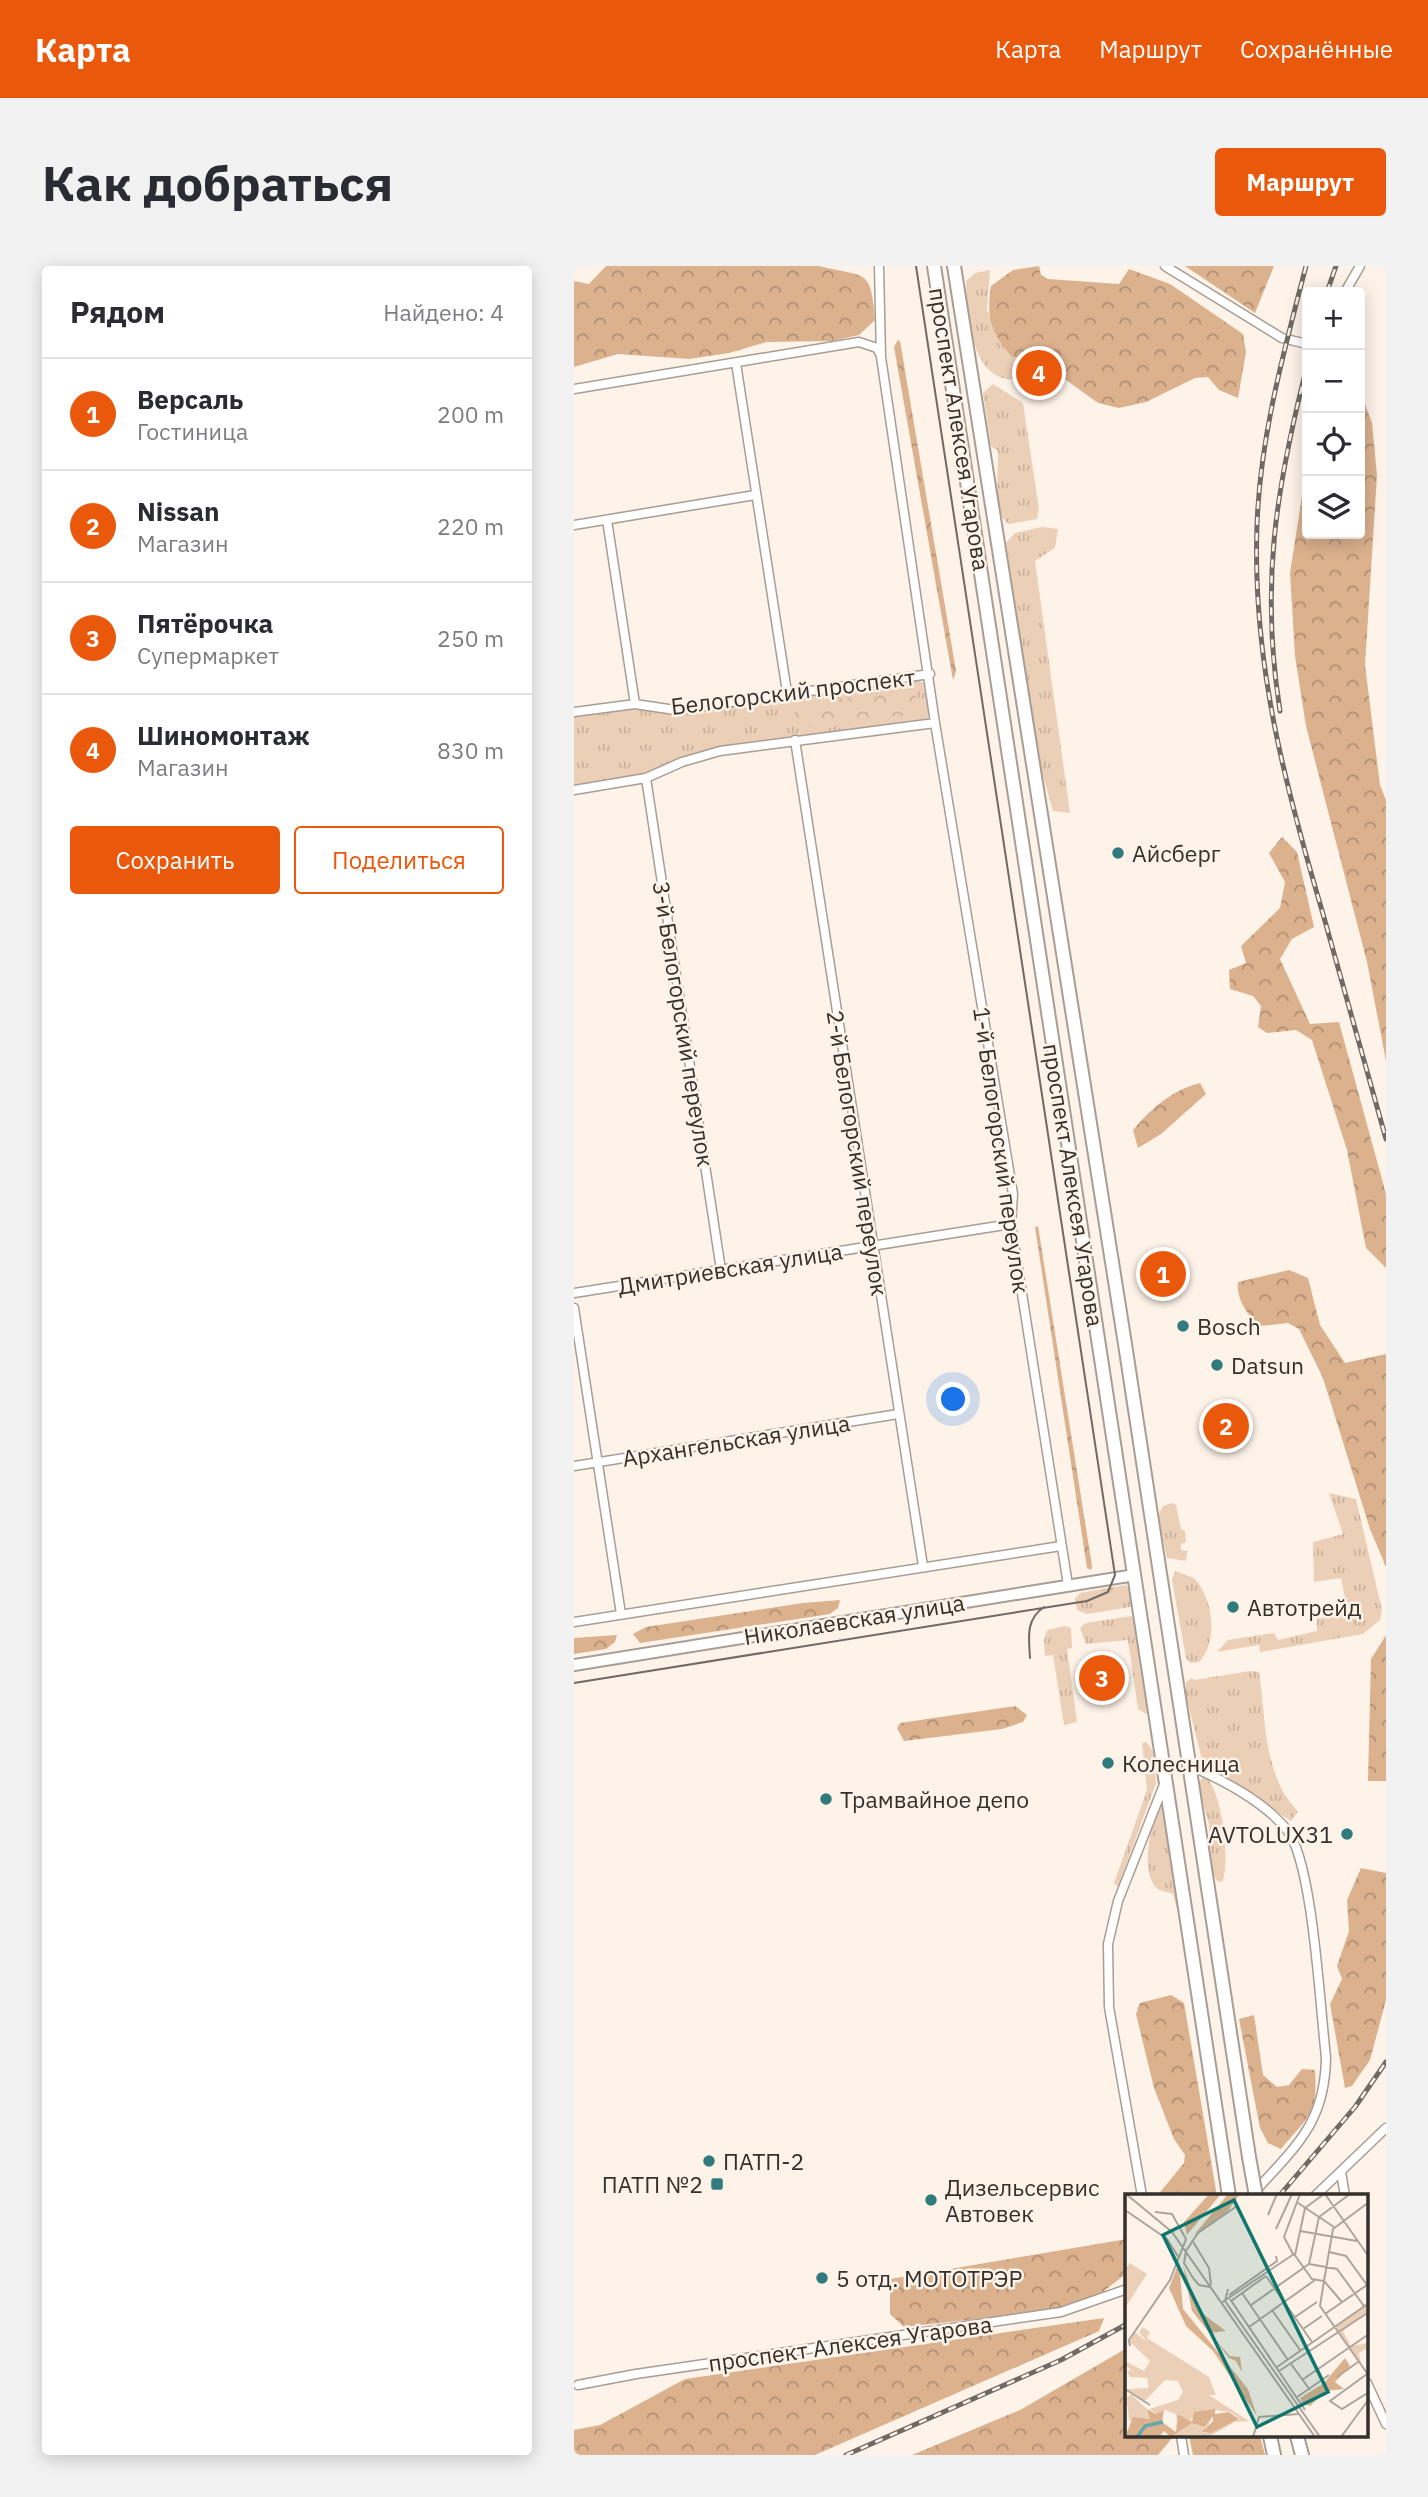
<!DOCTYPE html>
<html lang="ru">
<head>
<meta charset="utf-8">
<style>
	:root { --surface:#fff; --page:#f2f2f3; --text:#2b2b33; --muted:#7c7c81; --line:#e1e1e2; --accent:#ea580c }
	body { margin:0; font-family:"IBM Plex Sans",sans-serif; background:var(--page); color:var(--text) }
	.controls { position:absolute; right:21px; top:21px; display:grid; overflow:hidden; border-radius:7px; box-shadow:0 4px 18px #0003 }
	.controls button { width:63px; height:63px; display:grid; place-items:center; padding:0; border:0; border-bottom:2px solid var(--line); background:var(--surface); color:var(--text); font:35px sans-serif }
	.you { position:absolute; left:380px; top:1134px; width:24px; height:24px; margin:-18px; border:5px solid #fff; border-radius:50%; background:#1a73e8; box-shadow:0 0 0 10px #1a73e833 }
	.badge { display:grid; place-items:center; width:46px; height:46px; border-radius:50%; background:var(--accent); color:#fff; font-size:23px; font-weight:700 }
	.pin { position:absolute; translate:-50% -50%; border:4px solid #fff; box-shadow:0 2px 7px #0006 }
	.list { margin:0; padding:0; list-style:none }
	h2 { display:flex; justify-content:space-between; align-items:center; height:91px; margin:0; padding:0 28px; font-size:30px }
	h2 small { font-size:23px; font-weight:400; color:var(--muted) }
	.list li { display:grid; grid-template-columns:46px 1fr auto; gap:21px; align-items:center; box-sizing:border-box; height:112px; padding:0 28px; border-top:2px solid var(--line) }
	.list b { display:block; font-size:26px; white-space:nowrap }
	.list p { margin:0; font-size:23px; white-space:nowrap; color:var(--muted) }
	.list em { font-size:23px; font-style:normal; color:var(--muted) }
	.actions { display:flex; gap:14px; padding:21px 28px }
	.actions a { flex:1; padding:16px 0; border:2px solid var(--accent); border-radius:7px; text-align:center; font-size:24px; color:var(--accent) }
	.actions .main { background:var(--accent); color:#fff }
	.icon { flex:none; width:38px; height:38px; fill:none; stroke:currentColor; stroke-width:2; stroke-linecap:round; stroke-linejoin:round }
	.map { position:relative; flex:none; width:812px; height:2189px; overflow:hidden; border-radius:7px }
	header { display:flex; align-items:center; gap:42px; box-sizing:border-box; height:98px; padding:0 35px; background:var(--accent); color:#fff }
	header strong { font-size:33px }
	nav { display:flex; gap:38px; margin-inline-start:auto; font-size:24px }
	.intro { display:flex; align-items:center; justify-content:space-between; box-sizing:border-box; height:168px; padding:0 42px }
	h1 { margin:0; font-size:49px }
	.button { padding:18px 32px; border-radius:7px; background:var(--accent); color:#fff; font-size:24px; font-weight:700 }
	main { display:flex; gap:42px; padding:0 42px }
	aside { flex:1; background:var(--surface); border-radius:7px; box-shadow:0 4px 18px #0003 }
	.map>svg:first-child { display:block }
</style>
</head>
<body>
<header>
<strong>Карта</strong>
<nav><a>Карта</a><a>Маршрут</a><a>Сохранённые</a></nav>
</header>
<div class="intro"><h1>Как добраться</h1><a class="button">Маршрут</a></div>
<main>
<aside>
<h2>Рядом<small>Найдено: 4</small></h2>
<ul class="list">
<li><span class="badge">1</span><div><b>Версаль</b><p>Гостиница</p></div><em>200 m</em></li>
<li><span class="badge">2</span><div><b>Nissan</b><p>Магазин</p></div><em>220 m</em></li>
<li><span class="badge">3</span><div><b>Пятёрочка</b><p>Супермаркет</p></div><em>250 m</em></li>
<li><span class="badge">4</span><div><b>Шиномонтаж</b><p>Магазин</p></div><em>830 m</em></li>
</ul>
<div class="actions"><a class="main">Сохранить</a><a>Поделиться</a></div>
</aside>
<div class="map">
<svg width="812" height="2189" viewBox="0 0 812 2189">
	<defs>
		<pattern id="grass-tufts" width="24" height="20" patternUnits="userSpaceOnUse" patternTransform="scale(1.75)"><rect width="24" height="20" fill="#eccfb7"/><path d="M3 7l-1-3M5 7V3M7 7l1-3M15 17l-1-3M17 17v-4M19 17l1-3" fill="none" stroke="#cbb29e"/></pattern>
		<pattern id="forest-crowns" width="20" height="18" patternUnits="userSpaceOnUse" patternTransform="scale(1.75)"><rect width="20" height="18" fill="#dbb18e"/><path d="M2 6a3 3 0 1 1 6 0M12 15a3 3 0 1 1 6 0" fill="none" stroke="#b29074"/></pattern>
		<pattern id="park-crowns" width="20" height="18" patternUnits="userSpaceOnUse" patternTransform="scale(1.75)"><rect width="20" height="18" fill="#eccfb7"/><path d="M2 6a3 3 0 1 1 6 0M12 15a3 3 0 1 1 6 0" fill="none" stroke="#cbb29e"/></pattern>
	</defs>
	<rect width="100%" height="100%" fill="#fef3e9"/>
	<path fill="url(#grass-tufts)" d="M416 4 413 44 438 91 450 96 444 113C397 119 393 48 392 15L401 7Z
		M419 118 449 137 465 243 463 253 435 258C418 249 425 201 424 185L417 180 409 127Z
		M468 261 484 263 481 282 461 295 496 547 479 545 466 499 432 277 441 267Z
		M341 413 354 419V452L347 456 137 484 69 509 0 520V449L48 441 114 446Z
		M755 1227 782 1233 808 1344 806 1354 789 1368 686 1386 685 1379 643 1386 654 1374 700 1367 704 1374 743 1365V1353L774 1347 767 1312 740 1316 739 1276 769 1268Z
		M598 1237 602 1239 607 1263 611 1265 612 1276 607 1278V1284L613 1285 612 1295 593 1292 584 1250 589 1240Z
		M601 1305 620 1312C639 1332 645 1375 625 1396L616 1397 612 1392 598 1314Z
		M551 1319 556 1323 559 1339 556 1341 513 1348 503 1344 501 1333 506 1327Z
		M557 1350 562 1356 576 1442 572 1448 564 1443 554 1374 512 1378 506 1362 512 1357Z
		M491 1360 497 1362 498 1382 493 1383 503 1456 490 1459 479 1389 471 1390 470 1374 473 1364Z
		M676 1405 685 1406C692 1452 689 1511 724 1545L717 1555 629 1498 612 1430V1416L618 1412 620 1414Z
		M572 1476 579 1485 582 1517 544 1621 540 1617 573 1524 568 1477Z
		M630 1510C648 1520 657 1599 648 1616L643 1615 638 1605 635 1558 625 1524V1516Z
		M592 1539 608 1647H604L599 1628C593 1625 584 1626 580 1619 568 1601 576 1562 583 1543Z"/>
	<path fill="url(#forest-crowns)" d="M32 0H245C291 12 297 0 301 54L285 69 258 75 193 76 155 87 115 93 44 88 0 101V15L15 18Z
		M465 0 467 9 474 13 545 18 555 3 596 18 669 68 672 86 664 132 645 124 634 111 621 112 572 136 545 142 524 137 470 98 438 91C417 65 412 53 417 20L439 4Z
		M611 0H700L681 47Z
		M324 74 326 75 382 405 379 414 320 81Z
		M786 124 798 157 803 209 791 399 806 519 812 534V795L793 696 732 460 721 390 716 307 733 198V268H786Z
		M708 571 723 586 740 661 718 673 706 693 736 758 765 756 812 928V1002L792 982 773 884 738 774 722 764 693 767 684 761 687 740 679 730 656 723 655 704 672 697 667 680 706 642 711 616 695 587Z
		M626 817 632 828 587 868 564 882 559 864C578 842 598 824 626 817Z
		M464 960 518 1300 517 1304 513 1302 461 961Z
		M715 1004 734 1012 746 1059 771 1097 812 1088V1301L796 1263 749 1112 725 1063 714 1057 686 1060C673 1049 662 1033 664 1016Z
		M266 1334 264 1342 256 1348 66 1377 59 1368 72 1361 229 1337Z
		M43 1369 41 1376 32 1383 0 1388V1372Z
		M812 1369V1515H794L797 1393Z
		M441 1440 453 1449 449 1456 428 1463 330 1475 323 1462 326 1457Z
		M787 1602 812 1607V1734L796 1794 778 1820 771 1822 756 1738 768 1713 763 1700 775 1665 773 1634Z
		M597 1729 610 1737 643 1930H583L610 1897 611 1889 600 1873 580 1822 562 1748 566 1737Z
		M680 1749 689 1809 703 1821 715 1819 728 1803 741 1804C744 1850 734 1850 707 1883L694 1877 686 1862 665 1753Z
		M553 1973V2007L517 2035 501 2042 330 2061 316 2048V2013Z
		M530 2052 525 2065 241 2189H0V2164L26 2159 111 2113Z
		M553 2082V2170H600L584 2189H338L446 2144Z
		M615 2170H686L691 2189H619Z"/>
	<path fill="url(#park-crowns)" d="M341 422 342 447 223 463 220 439Z"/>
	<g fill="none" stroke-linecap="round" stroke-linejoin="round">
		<g stroke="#a79d94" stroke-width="11">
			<path id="minor" d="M305 0 307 91 361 457 439 928 437 958 494 1319
				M591 0 708 72 733 78
				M771 26 786 0
				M162 97 213 426
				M0 123 285 76 303 82 306 88
				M33 254 61 438
				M0 259 181 229
				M0 446 61 438 101 444 356 408
				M221 474 349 1300
				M72 512 147 1004
				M0 524 72 512 108 496 146 485 361 457
				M0 1027 437 958
				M0 1042 47 1348
				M0 1200 324 1148
				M0 1356 487 1280
				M615 1499C648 1514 690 1535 713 1564 739 1596 746 1743 752 1791 751 1859 721 1880 679 1928
				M767 1906 771 1930
				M568 1930 535 1741 534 1678 544 1635 591 1516
				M741 1930 812 1862
				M793 2117 812 2158
				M4 2119 62 2108 487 2046 553 2023
				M607 2170 610 2189"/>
		</g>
		<g stroke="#a79d94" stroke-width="14">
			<path id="secondary" d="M0 1399 561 1309"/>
		</g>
		<g stroke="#a79d94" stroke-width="16">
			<path id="primary" d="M360 0 655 1930
				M380 0 551 1078 675 1891
				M696 2170 700 2189
				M723 2170 728 2189"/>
		</g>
		<use href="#minor" stroke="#fff" stroke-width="8"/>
		<use href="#secondary" stroke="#fff" stroke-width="10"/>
		<use href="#primary" stroke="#fff" stroke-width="12"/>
		<path stroke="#706a65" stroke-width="2" d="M456 1392C455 1372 451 1354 470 1341
			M0 1417 513 1335 534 1326 541 1309 342 0"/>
		<g stroke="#706a65" stroke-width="5">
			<path id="rail" d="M732 0C710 85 686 171 683 259 678 396 711 519 749 648 770 723 791 798 812 873
				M753 26 762 0
				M706 445C686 319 702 222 733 100
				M705 1930 781 1841 812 1796
				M272 2189 487 2094 553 2058"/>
		</g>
		<use href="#rail" stroke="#fef3e9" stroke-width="2.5" stroke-dasharray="8" stroke-linecap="butt"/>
		<g stroke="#a79d94" stroke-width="16" stroke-linecap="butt">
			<path id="primary-bridge" d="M675 1891 682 1930"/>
		</g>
		<use href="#primary-bridge" stroke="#fff" stroke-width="12"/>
	</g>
	<g fill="#317a7e" stroke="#fef3e9" stroke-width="2.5">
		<circle cx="544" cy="587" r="7"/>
		<circle cx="609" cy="1060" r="7"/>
		<circle cx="643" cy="1099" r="7"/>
		<circle cx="659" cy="1341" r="7"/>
		<circle cx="534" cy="1497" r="7"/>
		<circle cx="252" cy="1533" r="7"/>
		<circle cx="773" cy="1568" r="7"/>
		<circle cx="135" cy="1895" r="7"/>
		<rect x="136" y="1911" width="14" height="14" rx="3.5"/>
		<circle cx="357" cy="1934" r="7"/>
		<circle cx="248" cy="2012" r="7"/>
	</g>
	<g text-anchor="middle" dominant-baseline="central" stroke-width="5" stroke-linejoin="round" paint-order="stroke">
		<g font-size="23" fill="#34302c" stroke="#fef3e9">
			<text transform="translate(386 163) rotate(81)">проспект Алексея Угарова</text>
			<text transform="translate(219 425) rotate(-7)">Белогорский проспект</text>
			<text transform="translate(110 758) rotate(81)">3-й Белогорский переулок</text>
			<text transform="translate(428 884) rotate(82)">1-й Белогорский переулок</text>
			<text transform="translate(284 887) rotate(81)">2-й Белогорский переулок</text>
			<text transform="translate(500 919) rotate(81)">проспект Алексея Угарова</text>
			<text transform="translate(156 1002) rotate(-9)">Дмитриевская улица</text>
			<text transform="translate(162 1174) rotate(-9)">Архангельская улица</text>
			<text transform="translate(280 1353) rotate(-9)">Николаевская улица</text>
			<text transform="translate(276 2077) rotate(-8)">проспект Алексея Угарова</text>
		</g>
		<g font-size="23" fill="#34302c" stroke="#fef3e9" text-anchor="start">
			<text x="558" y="587">Айсберг</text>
			<text x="623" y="1060">Bosch</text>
			<text x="657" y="1099">Datsun</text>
			<text x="673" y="1341">Автотрейд</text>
			<text x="548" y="1497">Колесница</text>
			<text x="266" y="1533">Трамвайное депо</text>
			<text x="759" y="1568" text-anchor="end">AVTOLUX31</text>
			<text x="149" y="1895">ПАТП-2</text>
			<text x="129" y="1918" text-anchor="end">ПАТП №2</text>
			<text x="371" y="1921">Дизельсервис<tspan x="371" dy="26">Автовек</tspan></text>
			<text x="262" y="2012">5 отд. МОТОТРЭР</text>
		</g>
	</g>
	<g transform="translate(551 1928)">
		<rect width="243" height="243" fill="#fef3e9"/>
		<path d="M5 69 22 80 0 114V75ZM243 109V117L218 137 226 152 243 149V159L240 155 234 159 236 170 210 132ZM18 133 25 138 22 144 84 183 91 201H84L124 227 110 228 83 243H46L68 228 53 220 54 229 52 230 51 220 39 216 32 220 24 215 53 206 58 198 53 187 40 186 20 207 2 195 24 194 22 184 5 183 2 178 6 176 0 171V167L19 177 25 167 5 148 10 138 22 148 14 138ZM88 216 106 218 115 225 85 239H78L89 221 77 234 78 225 73 232 65 225 75 221 70 218ZM6 200 22 215 23 225 4 227 2 204Z" fill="#eccfb7" fill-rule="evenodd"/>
		<path d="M84 0H96L62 41 59 28ZM103 0H115L103 17 69 41ZM54 68 58 115 123 195 132 222 88 157 61 132 44 94ZM58 71 74 117 101 137 84 139 105 162 115 163 117 178 111 167 104 164 67 117ZM220 164 225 172 210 188 219 195 201 197 185 212 177 209 175 204 199 189ZM22 215 31 220 39 216 37 228 51 238 53 220 67 228 69 218 90 215V220L104 218 114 225 86 239 77 238 88 227V222L79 233 67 229 46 243 39 237 34 243H0L8 223 24 225Z" fill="#dbb18e"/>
		<path fill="none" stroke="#65a8ac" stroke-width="3.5" d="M12 243 20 232 38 228"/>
		<path fill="none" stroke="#ada59d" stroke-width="2" d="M1 0 47 38 190 243M200 0 244 63M173 9 209 33M0 16 42 45 54 64M143 21 152 0M151 35 167 0M175 37 232 47M67 46 84 74 86 91M204 58 221 62 242 91M168 60 159 43 175 0M170 61 180 14 199 0M184 70 212 75 239 112M141 82 187 148M85 93 74 91 68 84 59 69 61 57 73 39 112 12M103 95 100 107 195 243M117 99 163 166M104 101 152 67 151 62M105 105 180 216M106 107 141 82M217 108 199 87 208 35 244 8M96 109 169 60 187 85 199 87 195 112 244 182M126 111 184 70 194 23 225 0M147 116 175 156M200 120 242 91M170 123 192 108M124 133 190 86M178 135 197 122M5 152 4 146 45 86 61 45 47 20 30 18M166 170 185 196M152 173 244 109M154 177 244 118M242 180 205 207 217 215 244 198M212 183 233 168M177 186 244 140M0 195 25 211M172 203 204 181M128 243 134 223 173 220M216 243 244 205"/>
		<path fill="#0f766e" fill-opacity="0.15" stroke="#0f766e" stroke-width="3.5" d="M109 6 203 198 132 233 38 41Z"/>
		<rect width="243" height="243" fill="none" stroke="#34302c" stroke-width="3.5"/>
	</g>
</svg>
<div class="controls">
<button>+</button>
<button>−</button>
<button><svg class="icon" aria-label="locate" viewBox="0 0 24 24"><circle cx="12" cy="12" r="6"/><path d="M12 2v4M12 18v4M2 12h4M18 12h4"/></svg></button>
<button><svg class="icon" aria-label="layers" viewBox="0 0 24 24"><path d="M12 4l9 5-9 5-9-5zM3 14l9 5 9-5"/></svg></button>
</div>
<div class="you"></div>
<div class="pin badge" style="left:589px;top:1008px">1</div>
<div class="pin badge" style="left:652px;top:1160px">2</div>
<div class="pin badge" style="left:528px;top:1412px">3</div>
<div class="pin badge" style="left:465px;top:107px">4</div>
</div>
</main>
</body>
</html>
